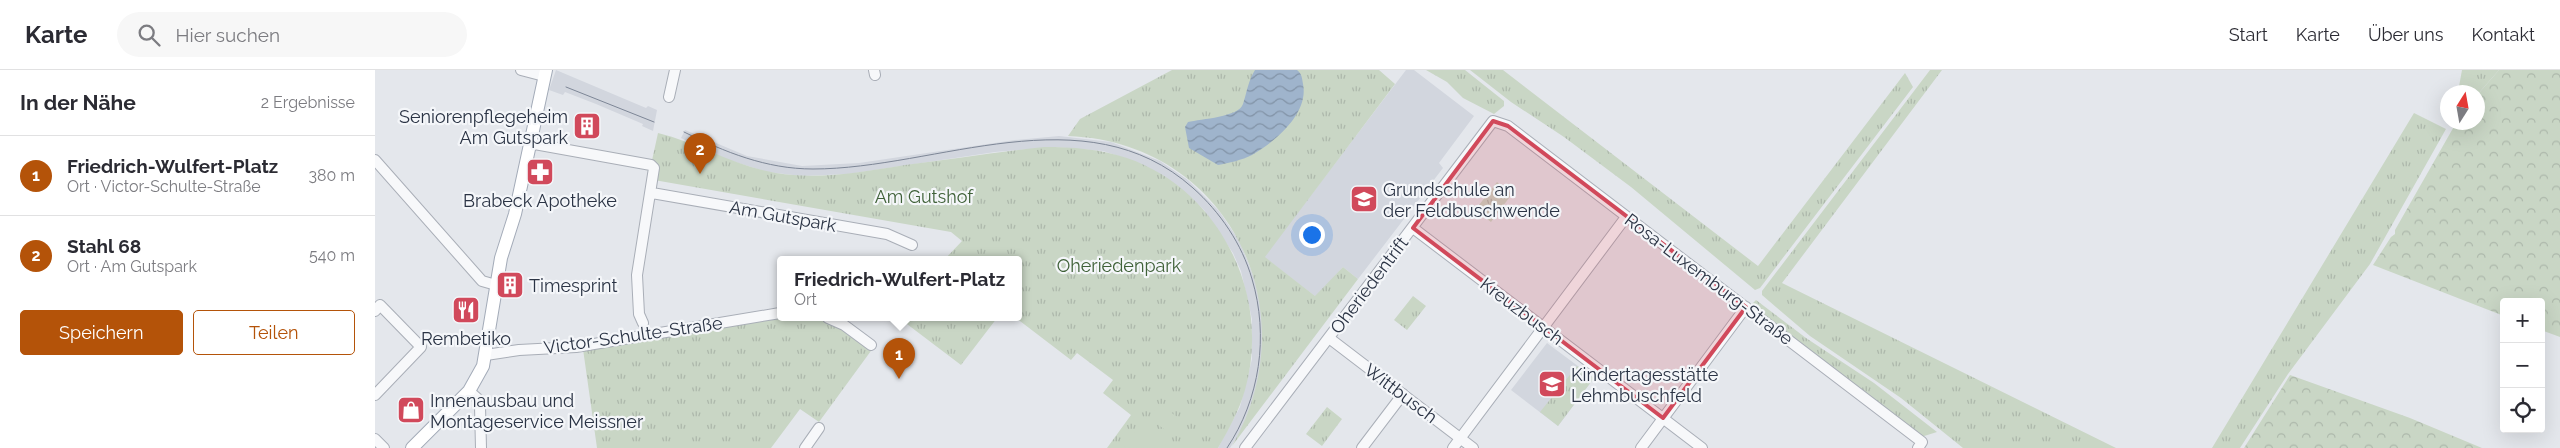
<!DOCTYPE html>
<html lang="de">
<head>
<meta charset="utf-8">
<style>
	:root { --surface:#fff; --page:#f7f7f7; --text:#2b2b33; --muted:#7c7c81; --line:#e1e1e2; --accent:#b45309 }
	body { margin:0; font-family:Raleway,sans-serif; background:var(--page); color:var(--text) }
	.controls { position:absolute; right:15px; bottom:15px; display:grid; overflow:hidden; border-radius:5px; box-shadow:0 5px 20px #0002 }
	.controls button { width:45px; height:45px; display:grid; place-items:center; padding:0; border:0; border-bottom:1px solid var(--line); background:var(--surface); color:var(--text); font:25px sans-serif }
	.compass { position:absolute; left:2065px; top:15px; width:45px; height:45px; border-radius:50%; background:var(--surface); box-shadow:0 5px 20px #0002; rotate:11deg }
	.you { position:absolute; left:936px; top:164px; width:18px; height:18px; margin:-12px; border:4px solid #fff; border-radius:50%; background:#1a73e8; box-shadow:0 0 0 8px #1a73e833 }
	.badge { display:grid; place-items:center; width:32px; height:32px; border-radius:50%; background:var(--accent); color:#fff; font-size:16px; font-weight:700 }
	.pin { position:absolute; translate:-50% -41px; filter:drop-shadow(0 1px 2px #0008) }
	.pin::after { content:''; position:absolute; top:26px; width:18px; height:15px; background:inherit; clip-path:polygon(0 0,100% 0,50% 100%) }
	.popup { position:absolute; left:402px; top:186px; width:245px; height:65px; box-sizing:border-box; display:grid; place-content:center; border-radius:5px; background:var(--surface); filter:drop-shadow(0 1px 4px #0005); font-size:16px; white-space:nowrap; color:var(--muted) }
	.popup b { font-size:19px; color:var(--text) }
	.popup::after { content:''; position:absolute; left:50%; top:100%; margin-left:-10px; border:10px solid transparent; border-top-color:var(--surface) }
	.list { margin:0; padding:0; list-style:none }
	h2 { display:flex; justify-content:space-between; align-items:center; height:65px; margin:0; padding:0 20px; font-size:21px }
	h2 small { font-size:16px; font-weight:400; color:var(--muted) }
	.list li { display:grid; grid-template-columns:32px 1fr auto; gap:15px; align-items:center; box-sizing:border-box; height:80px; padding:0 20px; border-top:1px solid var(--line) }
	.list b { display:block; font-size:19px; white-space:nowrap }
	.list p { margin:0; font-size:16px; white-space:nowrap; color:var(--muted) }
	.list em { font-size:16px; font-style:normal; color:var(--muted) }
	.actions { display:flex; gap:10px; padding:15px 20px }
	.actions a { flex:1; padding:11px 0; border:1px solid var(--accent); border-radius:5px; text-align:center; font-size:18px; color:var(--accent) }
	.actions .main { background:var(--accent); color:#fff }
	.icon { flex:none; width:28px; height:28px; fill:none; stroke:currentColor; stroke-width:2; stroke-linecap:round; stroke-linejoin:round }
	.map { position:relative; flex:none; width:2185px; height:378px; overflow:hidden }
	header { display:flex; align-items:center; gap:30px; box-sizing:border-box; height:70px; padding:0 25px; background:var(--surface); border-bottom:1px solid var(--line) }
	header strong { font-size:24px }
	nav { display:flex; gap:28px; margin-inline-start:auto; font-size:18px }
	.search { width:350px; height:45px; background:var(--page); display:flex; align-items:center; gap:12px; box-sizing:border-box; padding:0 18px; border-radius:28px; color:var(--muted); font-size:19px }
	main { display:flex }
	aside { flex:1; background:var(--surface) }
	.map>svg:first-child { display:block }
</style>
</head>
<body>
<header>
<strong>Karte</strong>
<div class="search"><svg class="icon" aria-label="search" viewBox="0 0 24 24"><circle cx="10" cy="10" r="6"/><path d="M15 15l6 6"/></svg>Hier suchen</div>
<nav><a>Start</a><a>Karte</a><a>Über uns</a><a>Kontakt</a></nav>
</header>
<main>
<aside>
<h2>In der Nähe<small>2 Ergebnisse</small></h2>
<ul class="list">
<li><span class="badge">1</span><div><b>Friedrich-Wulfert-Platz</b><p>Ort · Victor-Schulte-Straße</p></div><em>380 m</em></li>
<li><span class="badge">2</span><div><b>Stahl 68</b><p>Ort · Am Gutspark</p></div><em>540 m</em></li>
</ul>
<div class="actions"><a class="main">Speichern</a><a>Teilen</a></div>
</aside>
<div class="map">
<svg width="2185" height="378" viewBox="0 0 2185 378">
	<defs>
		<pattern id="grass-tufts" width="24" height="20" patternUnits="userSpaceOnUse" patternTransform="scale(1.25)"><rect width="24" height="20" fill="#c9d6c5"/><path d="M3 7l-1-3M5 7V3M7 7l1-3M15 17l-1-3M17 17v-4M19 17l1-3" fill="none" stroke="#adb8ab"/></pattern>
		<pattern id="forest-crowns" width="20" height="18" patternUnits="userSpaceOnUse" patternTransform="scale(1.25)"><rect width="20" height="18" fill="#c9d6c5"/><path d="M2 6a3 3 0 1 1 6 0M12 15a3 3 0 1 1 6 0" fill="none" stroke="#adb8ab"/></pattern>
		<pattern id="water-waves" width="16" height="10" patternUnits="userSpaceOnUse" patternTransform="scale(1.25)"><rect width="16" height="10" fill="#9fb4cc"/><path d="M0 5q4-4 8 0t8 0" fill="none" stroke="#8293a7"/></pattern>
	</defs>
	<rect width="100%" height="100%" fill="#e4e7ec"/>
	<path fill="#d2d6de" d="M181 0 271 38 273 36 282 40 278 61 267 56 268 54 221 34 190 22 188 25 174 20Z
		M1031 0H1039L1099 46 1064 93 1068 98 983 209 968 197 941 227 889 187Z
		M310 60 372 86 427 96 484 93 640 70 684 66 736 72 785 91 813 110 844 141 865 172 880 210 887 241 888 282 881 322 866 361 855 378H843L865 337 877 289V249L866 201 858 183 829 140 804 117 776 99 753 89 728 81 680 77 620 82 473 104 427 106 392 102 347 88 306 68Z
		M1172 273 1219 308 1183 356 1136 320Z"/>
	<path fill="url(#grass-tufts)" d="M797 0H1004L1020 14 890 187 940 226 968 197 983 209 857 376C935 241 854 72 693 66L705 49Z
		M1051 0H1090L1129 31V36L1119 44 1088 28 1072 12Z
		M1095 0H1128L1383 196 1530 3 1538 17 1385 218 1380 220 1256 117 1189 67 1136 32Z
		M1555 0H1567L1407 213 1741 378H1588L1526 328 1435 266 1387 225V221Z
		M2087 0H2124L2103 24 2083 22Z
		M2039 43 2071 59 1995 194 1913 304 1865 378H1837Z
		M283 63C324 73 359 96 401 103 444 110 487 102 530 95 577 89 623 82 669 77 698 77 725 79 752 88 845 120 897 226 870 320 864 341 854 359 843 378H732L756 345 728 323 738 310 702 283 696 290 641 248 643 190H569L587 171 576 162 279 110 276 95Z
		M1122 112 1137 124 1116 152 1100 140Z
		M1038 226 1051 236 1032 260 1019 250Z
		M1381 230 1431 268 1499 313 1562 362 1546 367 1375 236Z
		M405 248H463L501 274 444 352 425 339 396 378H222L207 272Z
		M524 248H622L586 295Z
		M1202 296 1219 308 1183 356 1165 342Z
		M952 337 967 349 947 376 931 364Z"/>
	<path fill="url(#forest-crowns)" d="M2124 0H2185V267L2166 260V232H2129V246L1998 195 2016 167 2020 164V160L2081 53 2102 52 2103 24Z
		M1915 305 2035 348 2107 378H1869Z"/>
	<path fill="#c9d6c5" d="M784 334 808 351 797 365 774 348Z
		M764 356 793 377 792 378 749 377Z"/>
	<path fill="url(#water-waves)" d="M880 0H922C927 4 927 8 928 14 934 43 901 71 877 85 867 90 854 93 843 95L814 78 810 57 813 52C826 49 864 47 868 34 872 22 873 11 880 0Z"/>
	<g fill="none" stroke-linecap="round" stroke-linejoin="round">
		<g stroke="#a9aeb7" stroke-width="12">
			<path id="minor" d="M146 0 169 6
				M499 0 500 5
				M294 27 300 0
				M154 73 276 95 279 98 262 205 264 244 268 253
				M0 90 107 211 121 215
				M277 123 512 164 537 175
				M1038 158 1327 378
				M0 241 5 235 46 277 0 325
				M453 248 469 255 496 275
				M954 268 1098 378
				M111 285 144 280 201 277 405 243
				M94 321 103 329 105 336 106 378
				M0 369 9 378
				M430 378 444 358
				M870 378 1118 51 1133 56 1547 372 1543 378
				M987 378 1028 324
				M1078 378 1251 147
				M1266 378 1371 237"/>
		</g>
		<g stroke="#a3abb8" stroke-width="14">
			<path id="major" d="M37 378 94 321 108 296 126 188 140 144 171 0"/>
		</g>
		<use href="#minor" stroke="#f7f8fa" stroke-width="10"/>
		<use href="#major" stroke="#fff" stroke-width="12"/>
		<path stroke="#7d8696" stroke-width="1" d="M191 17 279 52
			M309 62C350 82 391 99 438 99 562 99 710 22 818 118 845 142 867 174 877 209 894 266 885 329 852 378"/>
	</g>
	<path fill="#d1495b" fill-opacity="0.2" stroke="#d1495b" stroke-width="4" stroke-linejoin="round" d="M1118 51 1133 56 1371 237 1288 348 1038 158Z"/>
	<defs>
		<g id="building-square" transform="scale(1.4375)"><rect x="-9" y="-9" width="18" height="18" rx="4" fill="#d1495b" stroke="#f4f6f9"/><path d="M-4-6H4V6H1V3H-1V6H-4ZM-2.5-4.3h1.7v1.8h-1.7ZM.8-4.3h1.7v1.8H.8ZM-2.5-1h1.7V.8h-1.7ZM.8-1h1.7V.8H.8Z" fill="#fff"/></g>
		<g id="pharmacy-square" transform="scale(1.4375)"><rect x="-9" y="-9" width="18" height="18" rx="4" fill="#d1495b" stroke="#f4f6f9"/><path d="M-2-6h4v4h4v4h-4v4h-4v-4h-4v-4h4Z" fill="#fff"/></g>
		<g id="school-square" transform="scale(1.4375)"><rect x="-9" y="-9" width="18" height="18" rx="4" fill="#d1495b" stroke="#f4f6f9"/><path d="M0-5L7-2L0 1L-7-2ZM-4 1L0 2.5L4 1V4Q0 6-4 4Z" fill="#fff"/></g>
		<g id="restaurant-square" transform="scale(1.4375)"><rect x="-9" y="-9" width="18" height="18" rx="4" fill="#d1495b" stroke="#f4f6f9"/><path d="M-5-6h1v4h1v-4h1v4h1v-4h1v5L-1.5 .5V6h-2V.5L-5-1ZM5-6V6H3V1.5H1.5Q1.5-4 5-6Z" fill="#fff"/></g>
		<g id="shop-square" transform="scale(1.4375)"><rect x="-9" y="-9" width="18" height="18" rx="4" fill="#d1495b" stroke="#f4f6f9"/><path d="M-5-2.5h2.3a2.7 3.5 0 0 1 5.4 0H5L5.5 6h-11ZM-1.5-2.5h3a1.5 2.3 0 0 0-3 0Z" fill="#fff"/></g>
	</defs>
	<g fill-rule="evenodd">
		<use href="#building-square" x="212" y="56"/>
		<use href="#pharmacy-square" x="165" y="102"/>
		<use href="#school-square" x="989" y="129"/>
		<use href="#building-square" x="135" y="215"/>
		<use href="#restaurant-square" x="91" y="240"/>
		<use href="#school-square" x="1177" y="314"/>
		<use href="#shop-square" x="36" y="340"/>
	</g>
	<g text-anchor="middle" dominant-baseline="central" stroke-width="4.5" stroke-linejoin="round" paint-order="stroke">
		<g font-size="18" fill="#2b3445" stroke="#f4f6f9" text-anchor="start">
			<text x="193" y="46" text-anchor="end">Seniorenpflegeheim<tspan x="193" dy="21">Am Gutspark</tspan></text>
			<text x="1008" y="119">Grundschule an<tspan x="1008" dy="21">der Feldbuschwende</tspan></text>
			<text x="165" y="130" text-anchor="middle">Brabeck Apotheke</text>
			<text x="154" y="215">Timesprint</text>
			<text x="91" y="268" text-anchor="middle">Rembetiko</text>
			<text x="1196" y="304">Kindertagesstätte<tspan x="1196" dy="21">Lehmbuschfeld</tspan></text>
			<text x="55" y="330">Innenausbau und<tspan x="55" dy="21">Montageservice Meissner</tspan></text>
		</g>
		<g font-size="18" fill="#3f6138" stroke="#f4f6f9">
			<text x="549" y="126">Am Gutshof</text>
			<text x="744" y="195">Oheriedenpark</text>
		</g>
		<g font-size="18" fill="#2b3445" stroke="#f4f6f9">
			<text transform="translate(408 146) rotate(10)">Am Gutspark</text>
			<text transform="translate(1334 209) rotate(37)">Rosa-Luxemburg-Straße</text>
			<text transform="translate(994 215) rotate(-53)">Oheriedentrift</text>
			<text transform="translate(1147 241) rotate(37)">Kreuzbusch</text>
			<text transform="translate(258 265) rotate(-8)">Victor-Schulte-Straße</text>
			<text transform="translate(1026 323) rotate(37)">Wittbusch</text>
		</g>
	</g>
</svg>
<div class="controls">
<button>+</button>
<button>−</button>
<button><svg class="icon" aria-label="locate" viewBox="0 0 24 24"><circle cx="12" cy="12" r="6"/><path d="M12 2v4M12 18v4M2 12h4M18 12h4"/></svg></button>
</div>
<svg class="compass" viewBox="-18 -18 36 36"><path d="M0-13l5 13h-10z" fill="#e53935"/><path d="M0 13l5-13h-10z" fill="#7c7c81"/></svg>
<div class="you"></div>
<div class="pin badge" style="left:524px;top:309px">1</div>
<div class="popup"><b>Friedrich-Wulfert-Platz</b>Ort</div>
<div class="pin badge" style="left:325px;top:104px">2</div>
</div>
</main>
</body>
</html>
